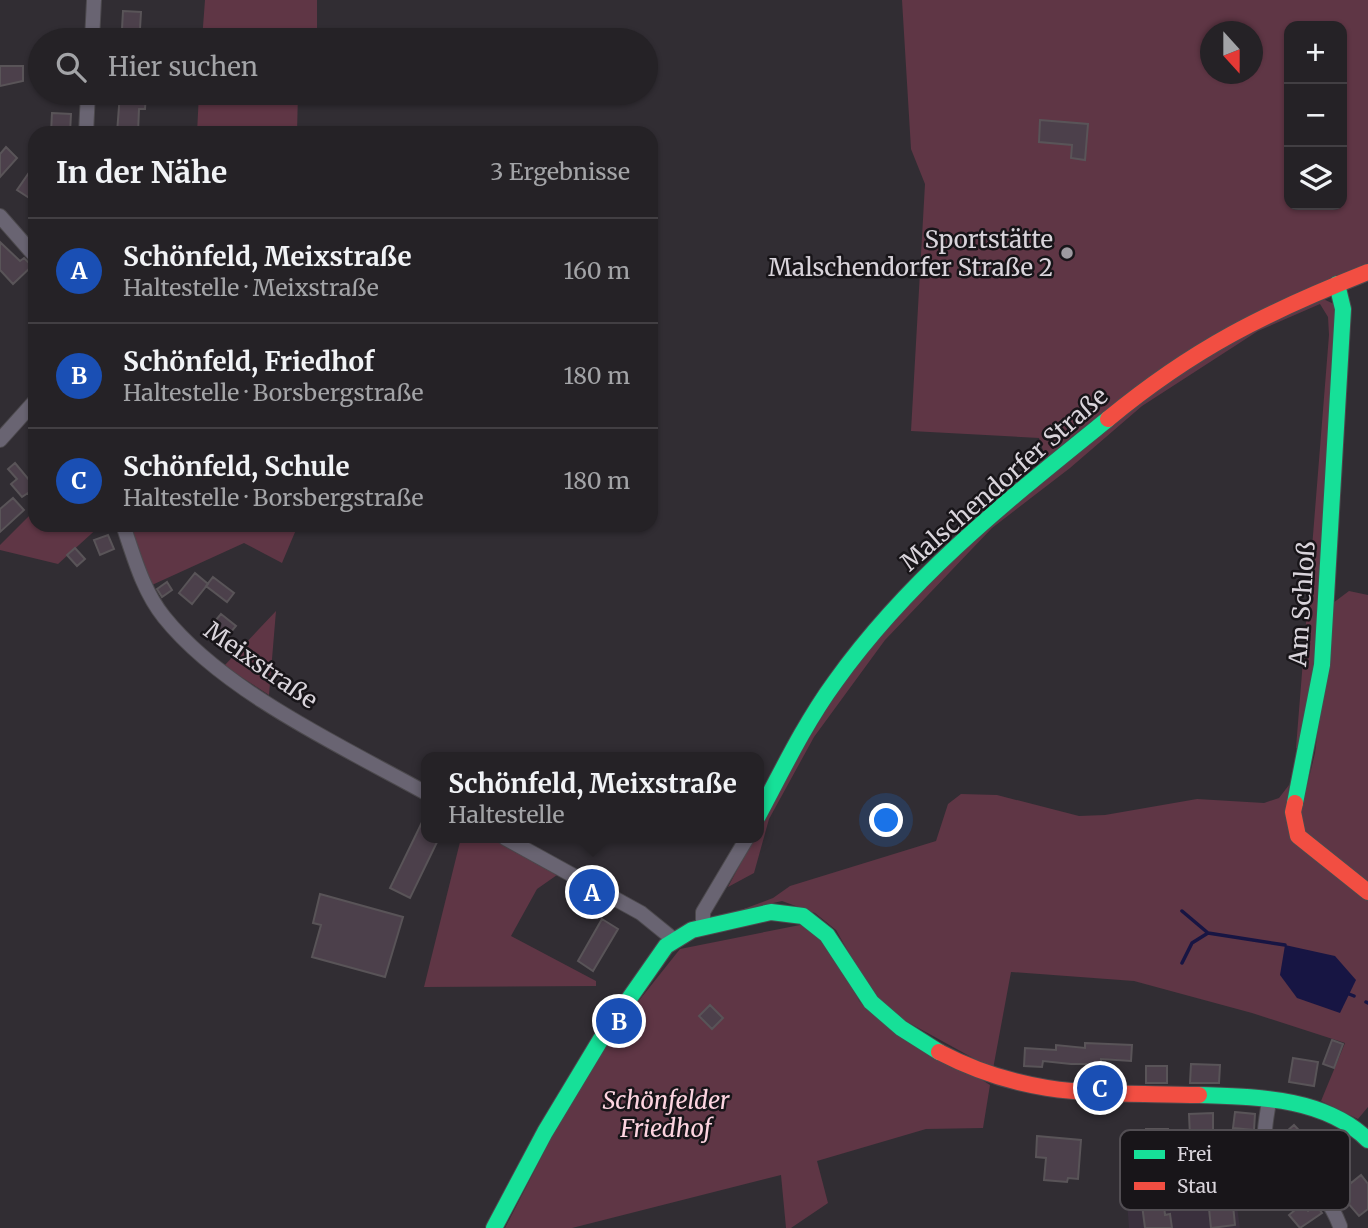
<!DOCTYPE html>
<html lang="de">
<head>
<meta charset="utf-8">
<style>
	:root { --surface:#252226; --page:#2d2a2e; --text:#f1f3f6; --muted:#a3a4a7; --line:#423f43; --accent:#0b8043 }
	body { margin:0; font-family:Merriweather,serif; background:var(--page); color:var(--text) }
	.controls { position:absolute; right:21px; top:21px; display:grid; overflow:hidden; border-radius:14px; box-shadow:0 2px 5px #0004 }
	.controls button { width:63px; height:63px; display:grid; place-items:center; padding:0; border:0; border-bottom:2px solid var(--line); background:var(--surface); color:var(--text); font:35px sans-serif }
	.compass { position:absolute; left:1200px; top:21px; width:63px; height:63px; border-radius:50%; background:var(--surface); box-shadow:0 2px 5px #0004; rotate:159deg }
	.you { position:absolute; left:887px; top:821px; width:24px; height:24px; margin:-18px; border:5px solid #fff; border-radius:50%; background:#1a73e8; box-shadow:0 0 0 10px #1a73e833 }
	.badge { display:grid; place-items:center; width:46px; height:46px; border-radius:50%; background:var(--accent); color:#fff; font-size:23px; font-weight:700 }
	.pin { position:absolute; translate:-50% -50%; border:4px solid #fff; box-shadow:0 2px 7px #0006 }
	.popup { position:absolute; left:421px; top:752px; width:343px; height:91px; box-sizing:border-box; display:grid; place-content:center; border-radius:14px; background:var(--surface); filter:drop-shadow(0 2px 5px #0005); font-size:23px; white-space:nowrap; color:var(--muted) }
	.popup b { font-size:26px; color:var(--text) }
	.popup::after { content:''; position:absolute; left:50%; top:100%; margin-left:-14px; border:14px solid transparent; border-top-color:var(--surface) }
	.list { margin:0; padding:0; list-style:none }
	h2 { display:flex; justify-content:space-between; align-items:center; height:91px; margin:0; padding:0 28px; font-size:30px }
	h2 small { font-size:23px; font-weight:400; color:var(--muted) }
	.list li { display:grid; grid-template-columns:46px 1fr auto; gap:21px; align-items:center; box-sizing:border-box; height:105px; padding:0 28px; border-top:2px solid var(--line) }
	.list b { display:block; font-size:26px; white-space:nowrap }
	.list p { margin:0; font-size:23px; white-space:nowrap; color:var(--muted) }
	.list em { font-size:23px; font-style:normal; color:var(--muted) }
	.icon { flex:none; width:38px; height:38px; fill:none; stroke:currentColor; stroke-width:2; stroke-linecap:round; stroke-linejoin:round }
	.map { position:relative; flex:none; width:1368px; height:1228px; overflow:hidden }
	.search { position:absolute; background:var(--surface); box-shadow:0 2px 5px #0004; left:28px; top:28px; width:630px; height:77px; display:flex; align-items:center; gap:18px; box-sizing:border-box; padding:0 24px; border-radius:38px; color:var(--muted); font-size:26px }
	.panel { position:absolute; background:var(--surface); box-shadow:0 2px 5px #0004; left:28px; top:126px; width:630px; height:406px; border-radius:21px }
	.map>svg:first-child { display:block }
</style>
</head>
<body>
<div class="map">
<svg width="1368" height="1228" viewBox="0 0 1368 1228">
	<rect width="100%" height="100%" fill="#312d33"/>
	<path fill="#3a303d" d="M1231 1164 1240 1228H1129L1126 1189 1195 1178 1194 1167Z"/>
	<path fill="#5f3645" fill-rule="evenodd" d="M205 0H317V40H202Z
		M902 0H1368V266L1277 302 1046 460 1039 438 911 431 925 184 911 149ZM1289 26H1342V205H1289ZM1210 32H1252V74H1210Z
		M199 93H298L297 133H197Z
		M1321 298 1334 304 1336 313 1313 685 1300 749 1296 748 1329 335 1328 317 1320 304 1258 331 1142 406 1070 468 992 528 885 640 814 737 769 819 754 873 728 887 754 838H758V829L777 793 839 688 915 593 990 522 1142 400 1255 326Z
		M35 510V525H101L58 564 0 550V545Z
		M129 525H298L282 563 244 543 152 585Z
		M1349 591 1368 595V886L1306 834 1300 815 1315 753 1333 603Z
		M276 611 269 695 224 666Z
		M1289 785 1286 814 1368 900V1107L1358 1119 1321 1101 1345 1043 1252 1013 1134 981 1011 972 993 1069 893 1014 869 988 836 930 815 913 782 901 741 910 773 898 790 886 936 841 948 804 961 794 997 795 1079 816 1105 815 1197 799 1264 803 1279 798Z
		M461 838H490L557 875 537 889 511 936 596 981V986L424 987Z
		M805 924 826 942 860 1002 990 1085 983 1128 926 1129 817 1161 828 1203 791 1228H786L781 1175 572 1228H505L558 1125 618 1027 680 949Z"/>
	<path fill="#171543" d="M1285 945 1335 956 1356 980 1340 1013 1297 998 1280 975Z"/>
	<g fill="none" stroke-linecap="round" stroke-linejoin="round">
		<path stroke="#171543" stroke-width="3.5" d="M1182 911 1208 933 1285 945
			M1182 963 1192 943 1208 933
			M1349 994 1354 996
			M1366 1002 1368 1003"/>
	</g>
	<path fill="#4c404b" stroke="#595458" stroke-width="2" d="M123 11 141 12 140 29H122Z
		M0 66H23V81L0 86Z
		M120 93H146L145 109H139L138 133H117Z
		M52 113 71 114 70 133H51Z
		M1040 120 1088 124 1085 160 1071 158 1072 145 1039 142Z
		M6 147 17 158 0 177V154Z
		M35 164V192L31 199 17 190Z
		M0 242 20 261 24 258 32 266 13 284 0 270Z
		M15 463 35 487 32 497 28 493 22 497 11 484 17 479 8 469Z
		M13 498 24 510 0 532V509Z
		M108 535 114 549 100 555 94 540Z
		M75 548 85 559 77 566 67 555Z
		M195 573 208 584 192 604 179 593Z
		M213 577 234 593 227 602 206 586Z
		M167 582 172 590 162 597 157 589Z
		M221 614 236 626 225 639 210 627Z
		M426 814V838H439L410 898 390 888Z
		M320 894 403 917 385 977 312 957 321 925 313 923Z
		M602 919 618 929 593 971 578 961Z
		M710 1005 723 1018 712 1029 699 1016Z
		M1332 1040 1343 1044 1334 1068 1323 1064Z
		M1085 1043 1132 1045 1131 1061 1101 1059V1064H1071L1043 1061 1042 1067 1024 1066 1025 1048 1056 1050V1045L1085 1048Z
		M1293 1058 1318 1062 1314 1086 1289 1082Z
		M1191 1064 1220 1065 1219 1083H1190Z
		M1146 1066H1167V1083H1146Z
		M1235 1112 1255 1114 1254 1130 1233 1128Z
		M1213 1113V1131H1205V1136H1190L1189 1114Z
		M1294 1125 1325 1158 1328 1155 1351 1183 1361 1175 1368 1184V1209L1359 1216 1309 1158 1297 1147 1291 1152 1279 1138Z
		M1146 1129H1168V1145H1146Z
		M1037 1136 1081 1140 1078 1179 1068 1178 1067 1182 1044 1180 1046 1158 1036 1157Z
		M1230 1176 1235 1225 1211 1228 1206 1179Z
		M1271 1176 1284 1191 1271 1201 1259 1186Z
		M1163 1194 1165 1215 1170 1214 1172 1228H1145L1141 1197Z
		M1302 1204 1308 1211 1316 1205 1322 1213 1300 1228 1289 1215Z"/>
	<g fill="none" stroke-linecap="round" stroke-linejoin="round">
		<g stroke="#4c494d" stroke-width="16">
			<path id="street" d="M92 40 94 0
				M86 133 88 93
				M0 216 35 256
				M0 440 35 401
				M123 525C134 557 143 591 164 617 224 692 343 747 426 793
				M505 838 641 913 673 939
				M703 926V912L747 838
				M1269 1101C1267 1116 1262 1135 1267 1149 1272 1163 1290 1167 1301 1175 1319 1187 1332 1205 1340 1226"/>
		</g>
		<g stroke="#4c494d" stroke-width="18">
			<path id="fast" d="M1295 803 1322 665 1343 309 1337 284
				M758 816C782 771 805 723 835 682 910 577 1009 499 1108 419
				M1199 1095C1257 1097 1324 1097 1368 1140
				M494 1228 545 1132 601 1039 666 946 692 930 771 912 803 916 827 935 871 1002 901 1028 939 1052"/>
		</g>
		<g stroke="#4c494d" stroke-width="18">
			<path id="jam" d="M1108 419C1194 348 1265 313 1368 272
				M1295 803 1293 812 1298 836 1368 892
				M939 1052C1031 1100 1100 1092 1199 1095"/>
		</g>
		<use href="#street" stroke="#696472" stroke-width="14"/>
		<use href="#fast" stroke="#16e098" stroke-width="16"/>
		<use href="#jam" stroke="#f24e42" stroke-width="16"/>
	</g>
	<circle fill="#9e9aa0" stroke="#181519" stroke-width="2.5" cx="1067" cy="253" r="7"/>
	<g text-anchor="middle" dominant-baseline="central" stroke-width="5" stroke-linejoin="round" paint-order="stroke">
		<g font-size="24" fill="#d9d4db" stroke="#181519" text-anchor="end">
			<text x="1053" y="239">Sportstätte<tspan x="1053" dy="28">Malschendorfer Straße 2</tspan></text>
		</g>
		<g font-size="24" fill="#d9d4db" stroke="#181519">
			<text transform="translate(1004 479) rotate(-41)">Malschendorfer Straße</text>
			<text transform="translate(1302 604) rotate(-86)">Am Schloß</text>
			<text transform="translate(261 665) rotate(35)">Meixstraße</text>
		</g>
		<g font-size="24" font-style="italic" fill="#fdd4e0" stroke="#181519">
			<text x="666" y="1100">Schönfelder<tspan x="666" dy="28">Friedhof</tspan></text>
		</g>
	</g>
	<rect x="1120" y="1130" width="230" height="80" rx="10" fill="#181519" stroke="#524e53" stroke-width="2"/>
	<rect x="1134" y="1150" width="31" height="9" fill="#16e098"/>
	<rect x="1134" y="1182" width="31" height="8" fill="#f24e42"/>
	<g font-size="19" fill="#d9d4db">
		<text x="1177" y="1161">Frei</text>
		<text x="1177" y="1193">Stau</text>
	</g>
</svg>
<div class="controls">
<button>+</button>
<button>−</button>
<button><svg class="icon" aria-label="layers" viewBox="0 0 24 24"><path d="M12 4l9 5-9 5-9-5zM3 14l9 5 9-5"/></svg></button>
</div>
<svg class="compass" viewBox="-18 -18 36 36"><path d="M0-13l5 13h-10z" fill="#e53935"/><path d="M0 13l5-13h-10z" fill="#a3a4a7"/></svg>
<div class="you"></div>
<div class="pin badge" style="left:592px;top:892px;background:#1a4fb4">A</div>
<div class="popup"><b>Schönfeld, Meixstraße</b>Haltestelle</div>
<div class="pin badge" style="left:619px;top:1021px;background:#1a4fb4">B</div>
<div class="pin badge" style="left:1100px;top:1088px;background:#1a4fb4">C</div>
<div class="search"><svg class="icon" aria-label="search" viewBox="0 0 24 24"><circle cx="10" cy="10" r="6"/><path d="M15 15l6 6"/></svg>Hier suchen</div>
<section class="panel">
<h2>In der Nähe<small>3 Ergebnisse</small></h2>
<ul class="list">
<li><span class="badge" style="background:#1a4fb4">A</span><div><b>Schönfeld, Meixstraße</b><p>Haltestelle · Meixstraße</p></div><em>160 m</em></li>
<li><span class="badge" style="background:#1a4fb4">B</span><div><b>Schönfeld, Friedhof</b><p>Haltestelle · Borsbergstraße</p></div><em>180 m</em></li>
<li><span class="badge" style="background:#1a4fb4">C</span><div><b>Schönfeld, Schule</b><p>Haltestelle · Borsbergstraße</p></div><em>180 m</em></li>
</ul>
</section>
</div>
</body>
</html>
